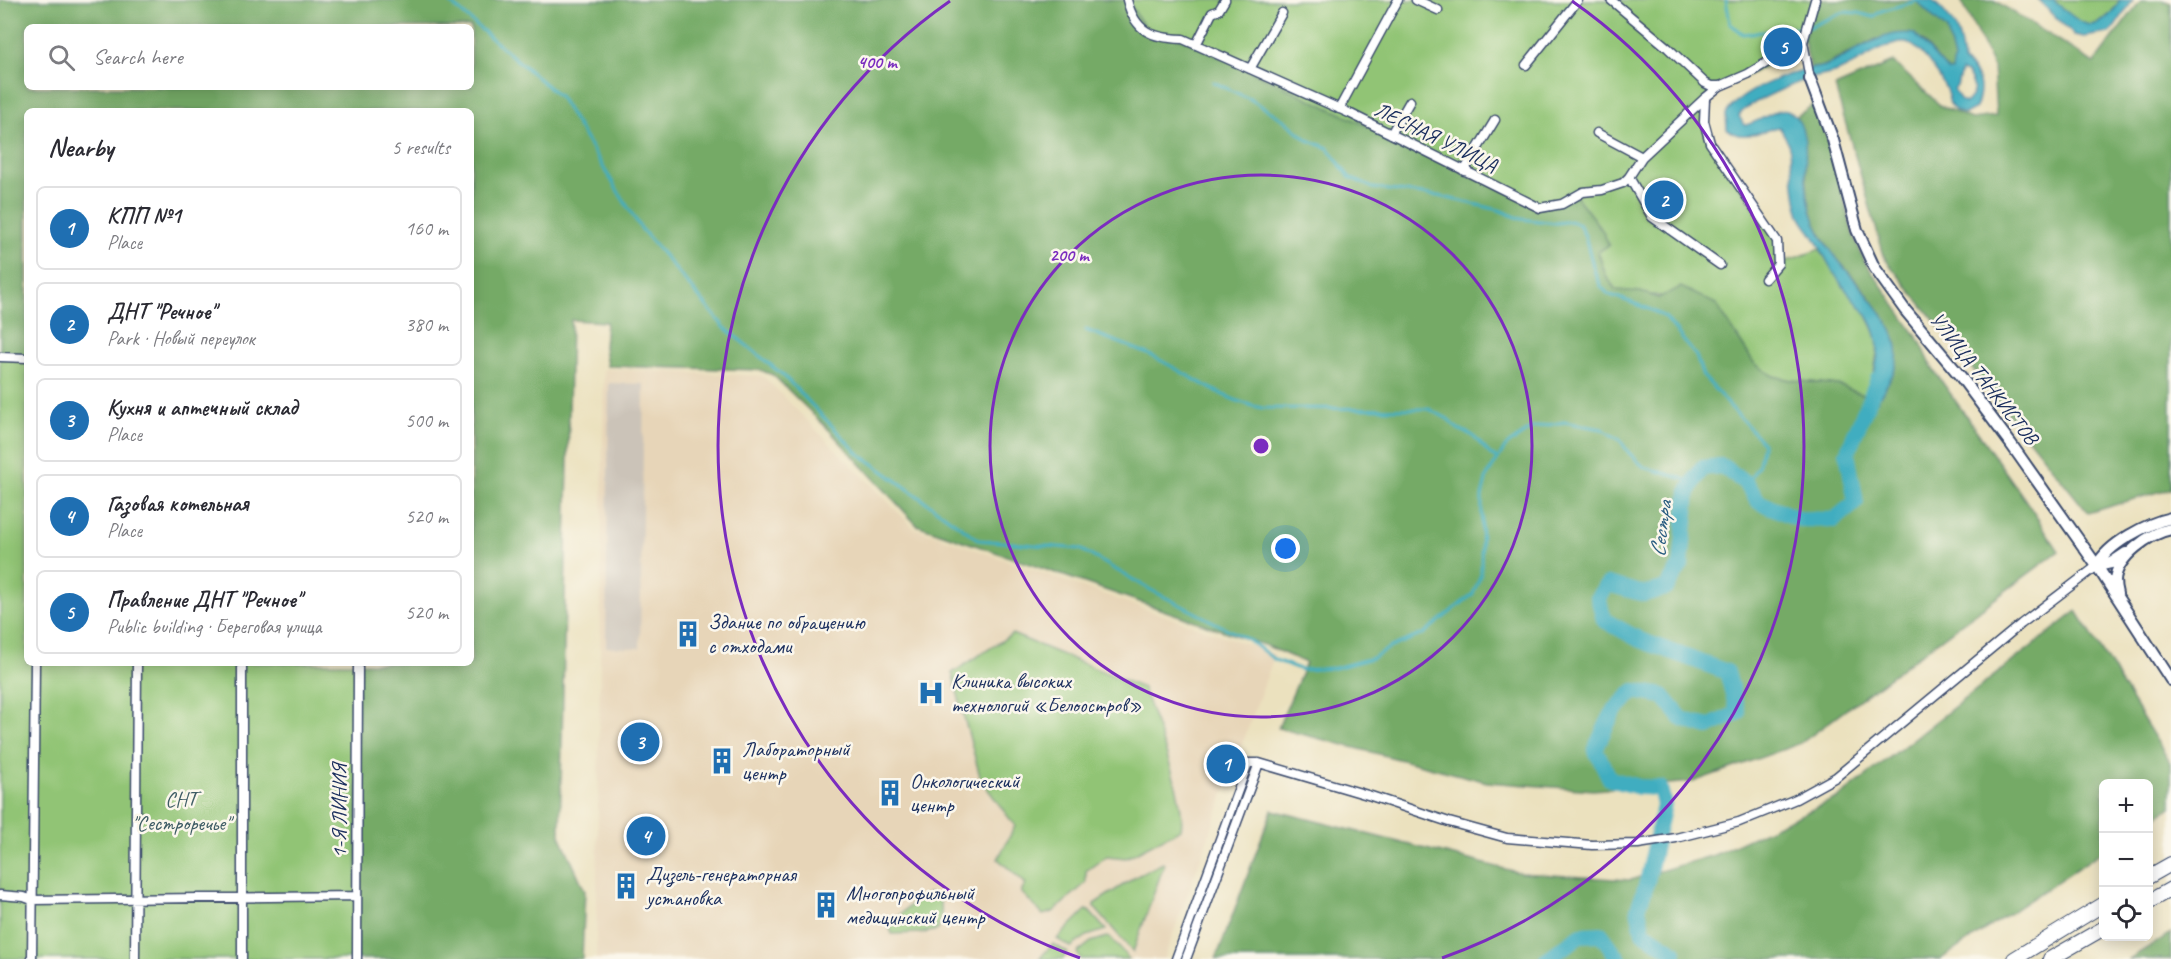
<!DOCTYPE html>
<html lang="en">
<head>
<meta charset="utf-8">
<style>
	:root { --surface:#fff; --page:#f2f2f3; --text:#2b2b33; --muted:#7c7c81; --line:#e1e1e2; --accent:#1f6fb2 }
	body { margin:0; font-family:Caveat,sans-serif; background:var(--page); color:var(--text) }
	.controls { position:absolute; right:18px; bottom:18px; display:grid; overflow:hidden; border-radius:9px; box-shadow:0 3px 15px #0003 }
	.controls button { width:54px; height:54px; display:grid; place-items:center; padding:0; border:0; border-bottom:2px solid var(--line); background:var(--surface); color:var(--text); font:30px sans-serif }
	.you { position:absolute; left:1286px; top:549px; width:21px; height:21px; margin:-15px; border:4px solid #fff; border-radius:50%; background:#1a73e8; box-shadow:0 0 0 9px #1a73e833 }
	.badge { display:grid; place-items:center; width:39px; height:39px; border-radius:50%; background:var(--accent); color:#fff; font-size:20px; font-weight:700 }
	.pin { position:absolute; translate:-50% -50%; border:3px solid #fff; box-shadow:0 2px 6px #0006 }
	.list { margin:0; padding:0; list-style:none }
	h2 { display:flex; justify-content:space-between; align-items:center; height:78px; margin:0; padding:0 24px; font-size:26px }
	h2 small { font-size:20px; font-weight:400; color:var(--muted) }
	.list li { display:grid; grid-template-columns:39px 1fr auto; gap:18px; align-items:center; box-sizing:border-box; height:84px; margin:0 12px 12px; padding:0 12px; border:2px solid var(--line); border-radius:9px }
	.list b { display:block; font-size:22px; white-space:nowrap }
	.list p { margin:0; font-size:20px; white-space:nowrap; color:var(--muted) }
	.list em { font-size:20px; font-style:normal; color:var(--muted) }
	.icon { flex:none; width:33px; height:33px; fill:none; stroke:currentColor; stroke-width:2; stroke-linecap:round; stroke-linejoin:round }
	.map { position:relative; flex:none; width:2171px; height:959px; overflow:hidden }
	.search { position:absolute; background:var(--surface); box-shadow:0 3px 15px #0003; left:24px; top:24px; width:450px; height:66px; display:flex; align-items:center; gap:15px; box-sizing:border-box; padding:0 21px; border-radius:9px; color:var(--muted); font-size:22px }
	.panel { position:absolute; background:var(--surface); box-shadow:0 3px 15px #0003; left:24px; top:108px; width:450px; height:558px; border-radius:9px }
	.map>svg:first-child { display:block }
</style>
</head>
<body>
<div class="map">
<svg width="2171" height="959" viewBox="0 0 2171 959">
	<rect width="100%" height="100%" fill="#fbf7ec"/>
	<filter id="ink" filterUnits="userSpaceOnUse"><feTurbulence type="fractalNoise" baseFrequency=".0167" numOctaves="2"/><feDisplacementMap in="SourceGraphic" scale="12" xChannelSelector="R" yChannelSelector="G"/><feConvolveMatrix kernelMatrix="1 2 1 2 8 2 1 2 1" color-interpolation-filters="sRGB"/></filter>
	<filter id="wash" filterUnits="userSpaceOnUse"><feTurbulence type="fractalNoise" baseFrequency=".008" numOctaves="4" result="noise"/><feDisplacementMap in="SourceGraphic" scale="24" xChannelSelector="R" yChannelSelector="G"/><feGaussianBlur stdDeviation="1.35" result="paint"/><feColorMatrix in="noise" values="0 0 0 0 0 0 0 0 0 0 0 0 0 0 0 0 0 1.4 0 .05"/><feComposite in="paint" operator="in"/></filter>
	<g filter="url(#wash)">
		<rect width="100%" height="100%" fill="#ebe1be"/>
		<path fill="#e7d5b8" d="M604 369 763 376 914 528 1275 654 1164 959H596Z"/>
		<path fill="#cbc3b8" d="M609 383 644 384 640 648 606 647Z"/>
		<path fill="#91c475" stroke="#567a6a" stroke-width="1.5" d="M1127 0H1815L1804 40 1793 52 1708 96 1704 121 1710 143 1777 241 1779 264 1820 249 1843 286 1863 307 1876 334 1878 345 1874 373 1864 397 1838 385 1791 380 1773 376 1754 363 1716 304 1616 290 1606 276 1598 252 1609 244 1576 196 1540 208 1148 33Z
			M2053 0H2120C2095 40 2081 25 2053 0Z
			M0 357 27 358V663H358L357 959H0Z
			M1012 634 1143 688C1154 720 1187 800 1181 829L1126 858 1107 856 1086 871V883L1053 912 1043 915 1021 892 1026 884 998 859 1015 826 981 780 952 673Z
			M1163 863 1164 865 1133 952 1094 907V904L1137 876Z
			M929 893C947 896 941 917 938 930L923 933 892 934 890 928C899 912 913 902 929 893Z
			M1086 910 1089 911 1106 930 1087 936 1071 947 1057 939Z
			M1107 937H1110L1129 959H1081L1077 953 1091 942Z
			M1053 944 1067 952 1063 959H1039Z"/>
		<path fill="#74aa66" stroke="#486c62" stroke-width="1.5" fill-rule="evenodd" d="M0 0H1127L1148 33 1183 39 1540 208 1576 196 1602 230 1609 245 1598 252 1606 276 1616 290 1641 292 1658 298 1681 287 1716 304 1754 363 1773 376 1791 380 1838 385 1877 400 1892 375 1893 332 1867 293 1832 253 1815 223 1808 198 1803 132 1795 117 1815 104 1828 140 1853 234 1865 262 1920 341 1933 369 2024 498 2059 551 1801 743 1693 782 1593 790 1487 782 1278 728 1306 663 1267 646 917 525 829 430 773 375 760 370 607 366 604 347 606 322 571 320 560 835 585 891 582 959H357L358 663H471V111H27V358L0 357ZM27 27H471V87H27Z
			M1815 0H1915L1947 30 1954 59 1952 71H1948L1922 40 1876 39 1832 62 1822 67 1810 68 1804 40Z
			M1961 0H1994L2094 63 2141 0H2162L2171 3V490L2162 491 2088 513 1885 259 1835 87 1893 62 1941 106 1971 119 1996 116 1993 66Z
			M2077 611 2171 764V807L2149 822 2148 784H2104L2103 851 1941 959H1216L1272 810 1521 873 1630 880 1714 855 1839 797Z
			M2171 933V959H2129Z"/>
		<path fill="#41adc0" stroke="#2e6e8f" stroke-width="1.5" fill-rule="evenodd" d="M1915 0H1932C1954 19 1961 33 1963 62 1982 74 1983 89 1976 108L1965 114C1945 108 1952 102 1945 87 1939 75 1920 45 1906 43 1887 41 1859 63 1842 70 1829 76 1815 76 1802 81 1789 86 1743 105 1739 116L1744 125C1760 124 1780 101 1794 115 1810 131 1804 162 1806 181 1807 195 1810 209 1815 222 1831 262 1868 288 1889 325 1892 331 1895 335 1896 342 1902 367 1889 380 1877 401L1864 397C1873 378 1882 356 1876 335 1869 311 1856 304 1843 286 1830 270 1823 251 1812 234 1808 228 1802 222 1800 215 1789 186 1798 150 1779 127 1763 130 1741 143 1727 129L1726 114C1738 93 1783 75 1806 69 1812 68 1819 68 1825 66 1854 55 1881 28 1915 34L1948 71H1952L1954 59 1947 30ZM1961 71 1967 73C1975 85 1977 92 1965 103L1960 100 1954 89 1957 86Z
			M2038 0H2053C2081 24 2096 41 2120 0H2133L2114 28 2109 33 2084 37 2074 35Z"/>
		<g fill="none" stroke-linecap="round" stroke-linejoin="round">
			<path stroke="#41adc0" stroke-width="3" d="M447 0 560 97 640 227 725 328 783 375 858 453 979 540 1080 549 1151 590 1249 640 1275 660 1302 670 1335 668 1372 658 1391 647 1423 634 1473 594 1481 574 1482 496 1487 476 1506 446 1532 428 1564 422 1602 429 1620 440 1629 453 1644 467 1694 482
				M1726 0 1730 23 1742 34 1809 27 1844 12 1859 13 1873 17 1881 11 1920 0
				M1213 82 1250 99 1284 120 1308 140 1328 148 1349 177 1373 188 1439 196 1499 210 1521 219 1556 223 1572 221 1579 224 1585 236 1595 273 1601 286 1608 294 1649 309 1665 317 1696 356 1703 376 1763 443 1759 464 1747 484
				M1086 330C1108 339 1131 346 1152 356 1189 374 1221 400 1262 408L1429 409 1448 419 1458 429 1472 435 1490 454 1498 459"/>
			<path stroke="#41adc0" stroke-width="16" d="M1547 959 1581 935 1601 934 1619 959
				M1673 959 1674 952 1643 932 1638 909 1647 882 1664 805 1660 788 1639 787 1610 779 1595 749 1613 712 1634 691 1663 696 1682 719 1708 727 1738 713 1727 672 1640 640 1604 620 1598 597 1608 584 1644 594 1666 588 1681 565 1688 492 1702 468 1722 466 1747 484 1759 502 1799 519 1834 520 1856 502 1847 453 1878 379"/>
		</g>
	</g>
	<g filter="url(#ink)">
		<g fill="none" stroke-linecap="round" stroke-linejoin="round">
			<g stroke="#3a4a6c" stroke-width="11">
				<path id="minor" d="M1127 0C1135 32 1152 38 1183 39L1349 113 1540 208 1562 204 1583 192 1602 190 1623 183 1629 177 1642 157 1705 98
					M1416 0 1438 10
					M1611 0 1668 48 1705 83 1711 86H1719
					M1196 45 1212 13 1219 10 1225 0
					M1526 65 1578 0
					M1250 69 1282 13
					M1810 79 1803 42 1815 0
					M1339 109 1398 0
					M1597 133 1642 157
					M1391 134 1410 101
					M1464 171 1495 120
					M1629 177 1652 217 1720 265
					M1765 279 1778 264 1777 241 1710 143 1704 121 1705 98 1720 86 1748 74 1771 60 1793 52 1803 42
					M0 357 27 358
					M0 895 24 897 32 900 357 896
					M32 959 35 663
					M135 959 137 663
					M242 959V663
					M357 959 358 663
					M1176 959 1248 763H1259L1371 796 1449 822 1507 838 1592 845 1638 844 1676 838 1739 822 1796 799 1836 777 2021 624 2097 566
					M1186 959 1259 763"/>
			</g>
			<g stroke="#3a4a6c" stroke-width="14">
				<path id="tertiary" d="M1810 79 1833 140 1857 230 1874 267 1905 310 1961 377 2011 444 2097 566 2171 680
					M2097 566C2107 544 2148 523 2171 518
					M2097 566 2111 563 2126 553
					M2117 594C2116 590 2115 584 2115 580 2117 556 2150 533 2171 529"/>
			</g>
			<g stroke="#3a4a6c" stroke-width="16">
				<path id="trunk" d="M2148 877 2171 864
					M2148 902 2171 889
					M2014 959 2104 904
					M2050 959 2104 928"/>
			</g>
			<use href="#minor" stroke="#fff" stroke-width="8"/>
			<use href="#tertiary" stroke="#fff" stroke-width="10"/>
			<use href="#trunk" stroke="#fff" stroke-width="14"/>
		</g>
	</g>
	<g fill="none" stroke="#7b2cbf" stroke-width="3">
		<circle cx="1261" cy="446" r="271"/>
		<path d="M1080 958A543 543 0 0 1 950 1M1572 1A543 543 0 0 1 1442 958"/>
	</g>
	<defs>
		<g id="building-bare" transform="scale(2.07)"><path d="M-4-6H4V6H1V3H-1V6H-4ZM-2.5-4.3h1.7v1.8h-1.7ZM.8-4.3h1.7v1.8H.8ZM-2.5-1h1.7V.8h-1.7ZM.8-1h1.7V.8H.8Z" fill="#1f6fb2" stroke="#fbf7ec" stroke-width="2.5" paint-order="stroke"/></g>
		<g id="hospital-bare" transform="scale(2.07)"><path d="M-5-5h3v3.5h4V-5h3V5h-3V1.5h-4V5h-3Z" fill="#1f6fb2" stroke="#fbf7ec" stroke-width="2.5" paint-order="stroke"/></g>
	</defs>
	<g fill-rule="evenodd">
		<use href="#building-bare" x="688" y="634"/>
		<use href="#hospital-bare" x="931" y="693"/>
		<use href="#building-bare" x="722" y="761"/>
		<use href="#building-bare" x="890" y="793"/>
		<use href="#building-bare" x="626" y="886"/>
		<use href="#building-bare" x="826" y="905"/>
	</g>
	<g text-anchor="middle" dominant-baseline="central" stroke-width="5" stroke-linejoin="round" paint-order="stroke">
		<g font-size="21" fill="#1b2f5e" stroke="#fbf7ec">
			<text transform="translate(1436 137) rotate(26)">ЛЕСНАЯ УЛИЦА</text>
			<text transform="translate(1984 378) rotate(52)">УЛИЦА ТАНКИСТОВ</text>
			<text transform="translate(339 811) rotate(-90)">1-Я ЛИНИЯ</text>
		</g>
		<g font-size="21" fill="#1b2f5e" stroke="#fbf7ec" text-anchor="start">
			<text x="708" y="622">Здание по обращению<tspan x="708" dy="24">с отходами</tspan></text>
			<text x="951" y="681">Клиника высоких<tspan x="951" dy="24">технологий «Белоостров»</tspan></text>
			<text x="742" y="749">Лабораторный<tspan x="742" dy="24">центр</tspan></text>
			<text x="910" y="781">Онкологический<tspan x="910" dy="24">центр</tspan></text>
			<text x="646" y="874">Дизель-генераторная<tspan x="646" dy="24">установка</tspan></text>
			<text x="846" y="893">Многопрофильный<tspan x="846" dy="24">медицинский центр</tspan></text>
		</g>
		<g font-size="21" fill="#3e5c65" stroke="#fbf7ec">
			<text x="181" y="799">СНТ<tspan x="181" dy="24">"Сестроречье"</tspan></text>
		</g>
		<g font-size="22" font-style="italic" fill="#285b80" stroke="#fbf7ec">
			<text transform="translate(1661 529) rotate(-82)">Сестра</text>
		</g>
	</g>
	<circle cx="1261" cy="446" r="9" fill="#7b2cbf" stroke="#fbf7ec" stroke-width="3"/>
	<g font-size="18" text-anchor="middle" font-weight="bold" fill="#7b2cbf" stroke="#fbf7ec" stroke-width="5" stroke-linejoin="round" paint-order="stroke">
		<text x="877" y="68">400 m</text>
		<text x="1069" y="261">200 m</text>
	</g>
</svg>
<div class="controls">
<button>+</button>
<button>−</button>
<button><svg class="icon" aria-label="locate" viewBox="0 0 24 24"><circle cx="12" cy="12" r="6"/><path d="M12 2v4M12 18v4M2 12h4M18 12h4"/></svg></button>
</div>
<div class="you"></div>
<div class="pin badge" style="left:1226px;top:764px">1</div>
<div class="pin badge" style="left:1664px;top:200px">2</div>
<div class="pin badge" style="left:640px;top:742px">3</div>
<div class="pin badge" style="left:646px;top:836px">4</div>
<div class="pin badge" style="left:1783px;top:47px">5</div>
<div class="search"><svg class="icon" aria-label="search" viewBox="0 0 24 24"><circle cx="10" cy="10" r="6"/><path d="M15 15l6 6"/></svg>Search here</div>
<section class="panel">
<h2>Nearby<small>5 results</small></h2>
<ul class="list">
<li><span class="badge">1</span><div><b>КПП №1</b><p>Place</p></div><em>160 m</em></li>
<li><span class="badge">2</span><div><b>ДНТ &quot;Речное&quot;</b><p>Park · Новый переулок</p></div><em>380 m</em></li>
<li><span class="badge">3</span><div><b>Кухня и аптечный склад</b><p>Place</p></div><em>500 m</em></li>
<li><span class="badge">4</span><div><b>Газовая котельная</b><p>Place</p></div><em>520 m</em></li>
<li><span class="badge">5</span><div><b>Правление ДНТ &quot;Речное&quot;</b><p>Public building · Береговая улица</p></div><em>520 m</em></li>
</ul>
</section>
</div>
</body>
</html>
